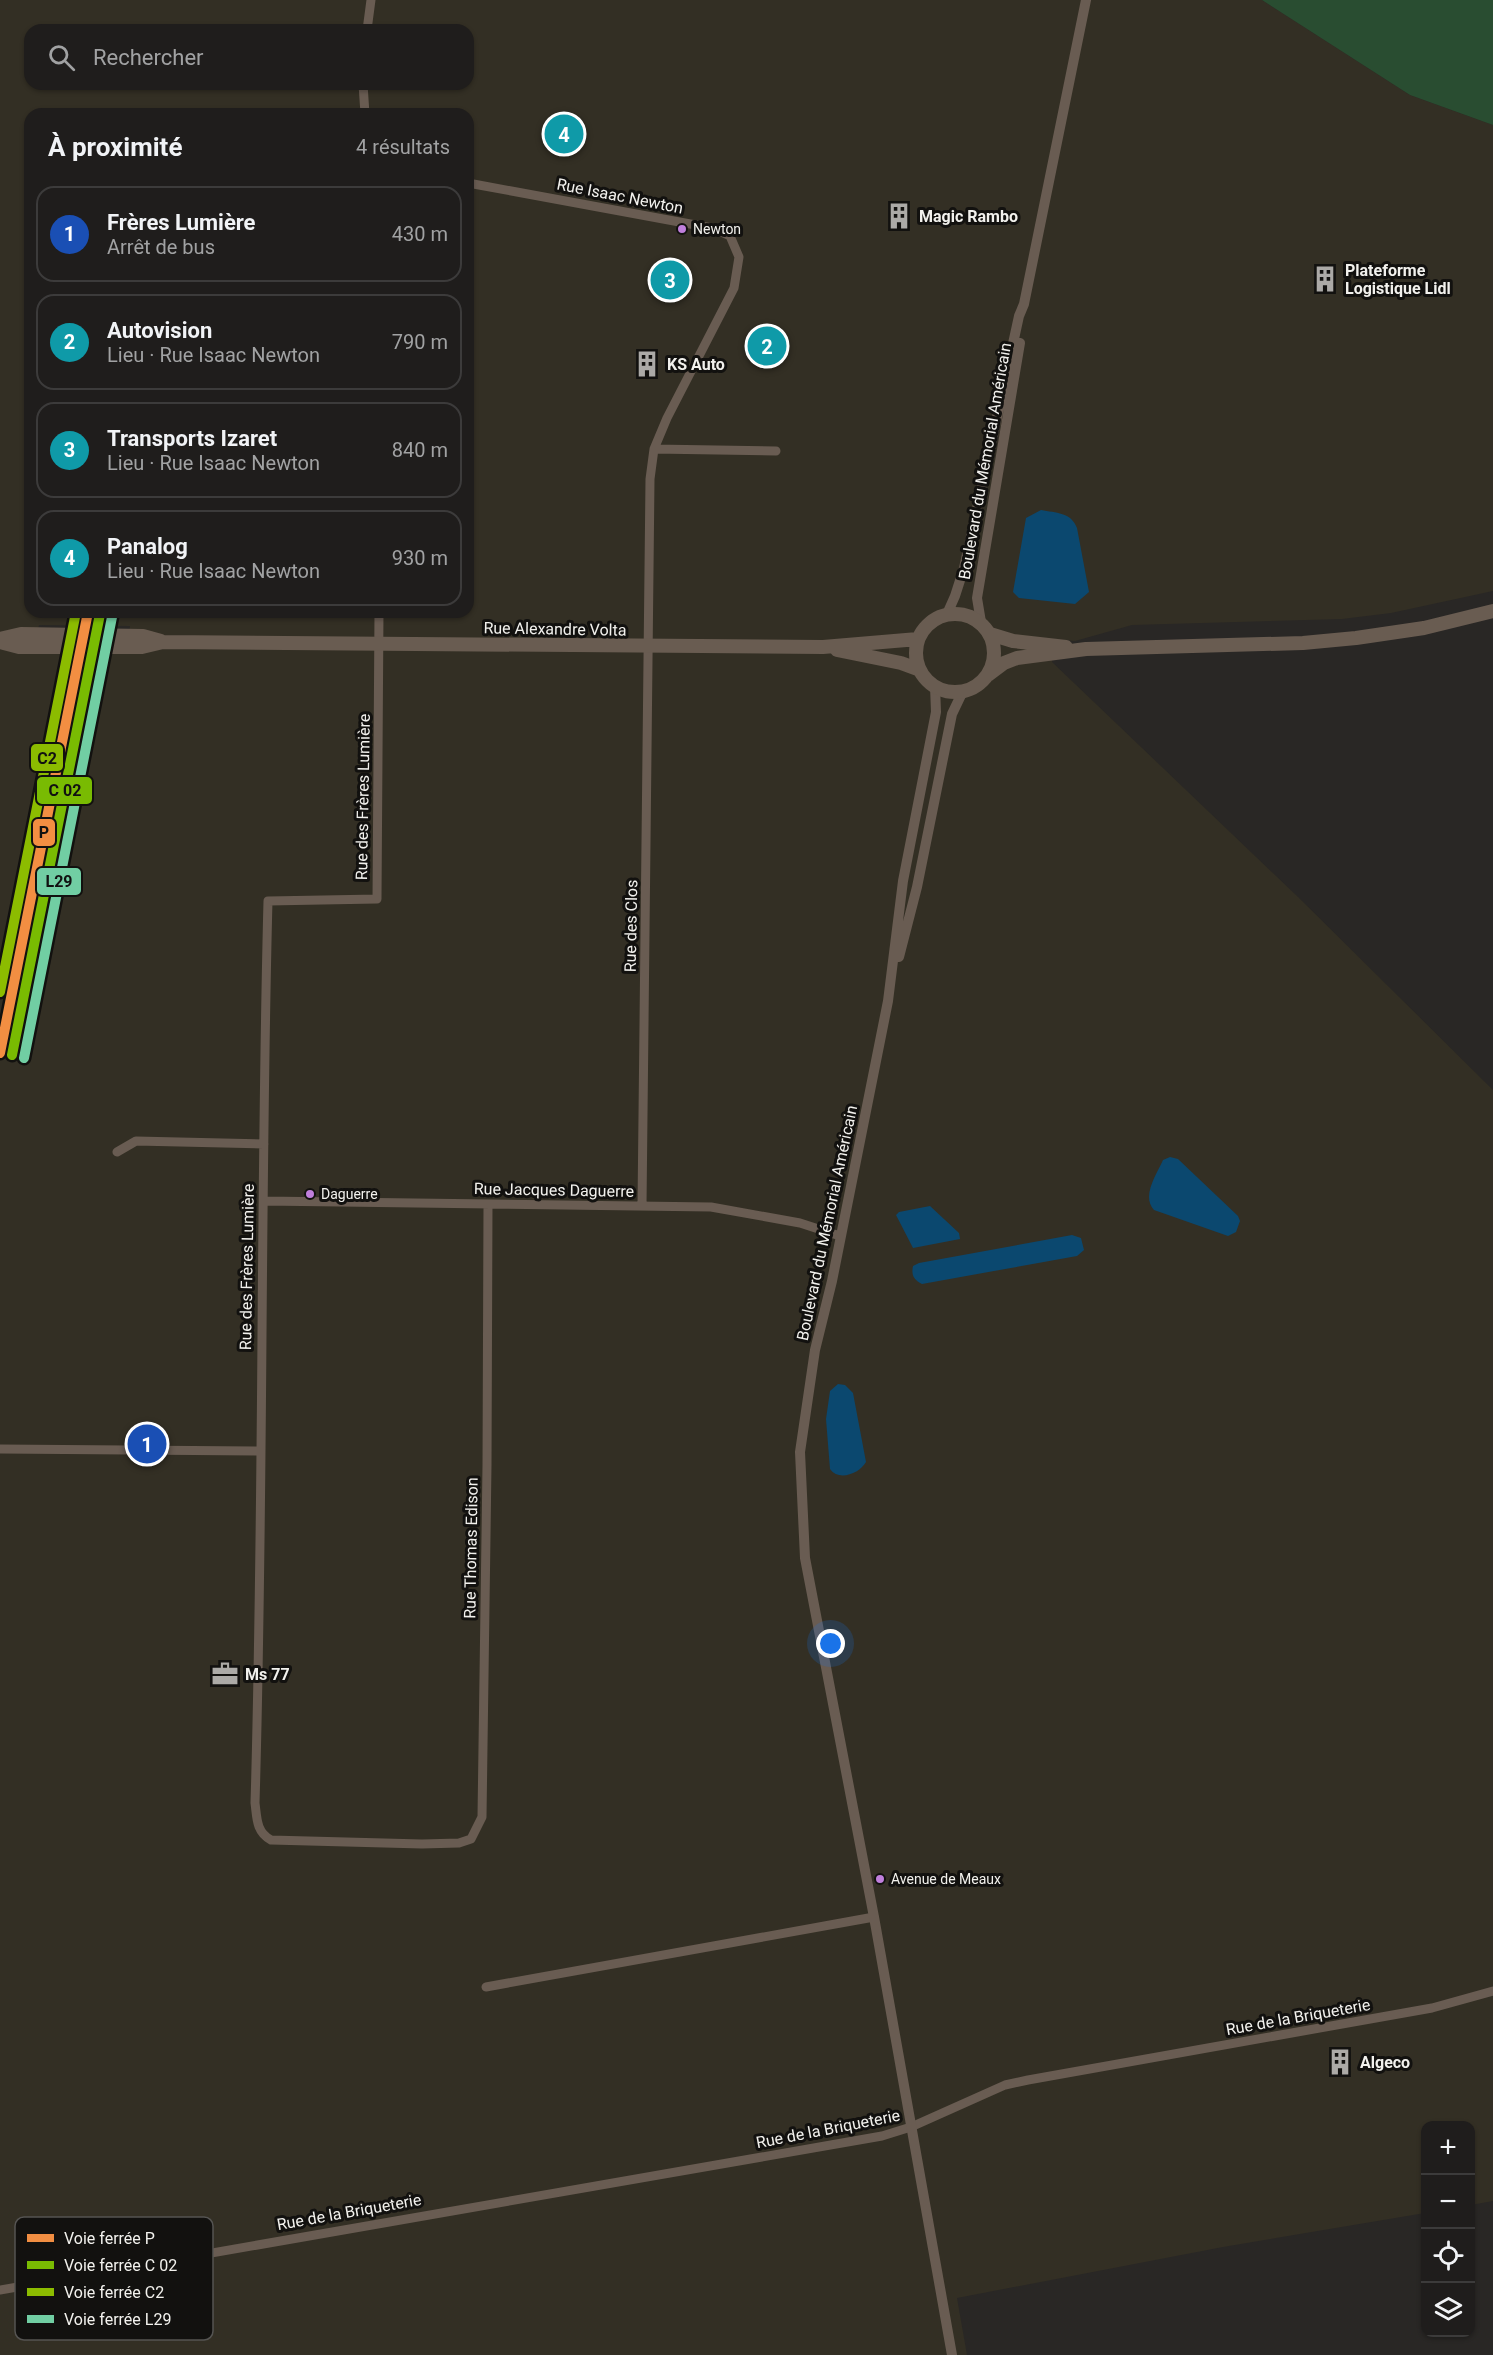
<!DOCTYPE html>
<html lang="fr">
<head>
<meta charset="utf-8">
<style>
	:root { --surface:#1f1d1c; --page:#2c2a29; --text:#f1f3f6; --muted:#a1a2a3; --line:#3c3b3b; --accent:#acaaa7 }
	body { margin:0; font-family:Roboto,sans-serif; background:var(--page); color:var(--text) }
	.controls { position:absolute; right:18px; bottom:18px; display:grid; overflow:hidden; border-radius:12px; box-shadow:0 2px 4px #0004 }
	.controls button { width:54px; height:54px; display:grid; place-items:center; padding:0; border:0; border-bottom:2px solid var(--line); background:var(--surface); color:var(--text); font:30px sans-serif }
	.you { position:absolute; left:831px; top:1644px; width:21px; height:21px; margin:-15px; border:4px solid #fff; border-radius:50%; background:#1a73e8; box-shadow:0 0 0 9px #1a73e833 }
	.badge { display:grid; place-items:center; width:39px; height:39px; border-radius:50%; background:var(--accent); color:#fff; font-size:20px; font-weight:700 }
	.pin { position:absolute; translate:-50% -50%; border:3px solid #fff; box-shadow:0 2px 6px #0006 }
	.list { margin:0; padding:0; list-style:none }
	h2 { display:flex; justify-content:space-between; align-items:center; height:78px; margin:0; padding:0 24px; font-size:26px }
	h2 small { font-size:20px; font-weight:400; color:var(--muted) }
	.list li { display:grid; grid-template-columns:39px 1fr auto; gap:18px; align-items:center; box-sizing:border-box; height:96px; margin:0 12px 12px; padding:0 12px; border:2px solid var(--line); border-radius:18px }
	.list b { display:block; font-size:22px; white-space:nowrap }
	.list p { margin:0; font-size:20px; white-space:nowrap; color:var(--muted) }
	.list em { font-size:20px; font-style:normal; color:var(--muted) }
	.icon { flex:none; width:33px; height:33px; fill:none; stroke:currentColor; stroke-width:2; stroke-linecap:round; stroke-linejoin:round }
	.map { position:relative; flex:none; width:1493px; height:2355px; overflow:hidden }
	.search { position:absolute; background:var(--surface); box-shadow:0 2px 4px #0004; left:24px; top:24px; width:450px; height:66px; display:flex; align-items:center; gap:15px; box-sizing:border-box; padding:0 21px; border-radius:18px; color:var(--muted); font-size:22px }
	.panel { position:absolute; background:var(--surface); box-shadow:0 2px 4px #0004; left:24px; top:108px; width:450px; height:510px; border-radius:18px }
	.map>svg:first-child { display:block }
</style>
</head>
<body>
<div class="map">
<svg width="1493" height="2355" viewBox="0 0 1493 2355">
	<rect width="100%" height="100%" fill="#292725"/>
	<path fill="#332f24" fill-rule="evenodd" d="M0 0H1262L1410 95 1493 125V591L1391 613 1342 619 1132 625 1075 641 1053 639 1052 662 1298 897 1493 1090V2201L1471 2205 1470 2126H1426L1425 2213 1223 2247 957 2298 967 2355H0ZM30 30H468V84H30ZM30 114H468V612H30ZM39 625 130 626 125 652H34Z"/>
	<path fill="#294d31" d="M1262 0H1493V125L1410 95Z"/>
	<path fill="#0b486f" d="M1041 510C1056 513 1071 512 1077 528L1089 592 1075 604 1019 598 1013 592 1026 518Z
		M1170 1157 1178 1159 1238 1216 1240 1221 1236 1232 1228 1236 1154 1210C1141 1196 1157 1174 1163 1160Z
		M930 1206 959 1233 960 1239 913 1248 896 1215 899 1212Z
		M1072 1235 1081 1238 1084 1250 1077 1256 922 1284C914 1280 911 1275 913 1266L919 1263Z
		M838 1384 845 1385 853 1393 866 1462C860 1473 839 1482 830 1469L826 1419 830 1391Z"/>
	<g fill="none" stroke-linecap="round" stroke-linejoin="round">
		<path stroke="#695c52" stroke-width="9" d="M367 30 371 0
			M363 84 365 114
			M468 183 712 228 730 236 739 257 734 288 667 418 654 449 650 479 642 1206
			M654 449 776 451
			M379 612 377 899 268 901C260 1201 264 1502 255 1803 257 1818 256 1832 271 1840L422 1844 459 1843 471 1839 482 1817 487 1465 488 1205
			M117 1152 136 1141 264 1144
			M264 1201 711 1207 800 1223 840 1236
			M0 1449 260 1451
			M486 1987 874 1917
			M0 2290 882 2136 911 2127 1005 2085 1028 2080 1432 2008 1493 1991"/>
		<path stroke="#695c52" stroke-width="10" d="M947 614 955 596 964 568 1019 316 1024 304 1086 0
			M981 622 977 598 1020 343
			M935 686 936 712 903 881 888 1001 832 1281 815 1350 800 1452 805 1558 874 1917 952 2355
			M899 957 917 887 952 714 963 691"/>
		<path stroke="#695c51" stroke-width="14" d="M916 653a39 39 0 1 1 78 0a39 39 0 1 1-78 0Z
			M990 634 1013 641 1066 647
			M0 639 21 634 143 636 161 641
			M0 642 19 647H142L163 642 823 647 918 639
			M837 650 901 663 920 670
			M988 675 1004 663 1017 658 1086 649 1303 643 1356 638 1424 628 1493 611"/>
		<g stroke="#12110f" stroke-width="15">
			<path id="rail-1" d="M0 1053 88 612"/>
		</g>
		<g stroke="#12110f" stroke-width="15">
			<path id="rail-2" d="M12 1055 100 614"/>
		</g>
		<g stroke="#12110f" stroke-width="15">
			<path id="rail-3" d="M0 992 76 612"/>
		</g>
		<g stroke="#12110f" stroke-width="15">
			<path id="rail-4" d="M24 1058 112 617"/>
		</g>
		<use href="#rail-1" stroke="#f28e42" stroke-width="10"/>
		<use href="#rail-2" stroke="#79bb02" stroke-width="10"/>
		<use href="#rail-3" stroke="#8cbc00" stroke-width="10"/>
		<use href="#rail-4" stroke="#71cea3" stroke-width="10"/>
	</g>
	<defs>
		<g id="building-bare" transform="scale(2.07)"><path d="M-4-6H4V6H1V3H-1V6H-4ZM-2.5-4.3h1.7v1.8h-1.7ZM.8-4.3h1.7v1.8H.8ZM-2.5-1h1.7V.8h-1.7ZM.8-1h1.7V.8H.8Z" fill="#acaaa7" stroke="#12110f" stroke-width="2.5" paint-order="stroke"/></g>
		<g id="office-bare" transform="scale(2.07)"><path d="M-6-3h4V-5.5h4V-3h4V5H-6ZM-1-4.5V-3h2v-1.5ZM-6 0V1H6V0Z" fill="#acaaa7" stroke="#12110f" stroke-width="2.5" paint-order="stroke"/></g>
	</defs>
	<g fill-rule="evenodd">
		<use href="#building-bare" x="899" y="216"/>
		<use href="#building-bare" x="1325" y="279"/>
		<use href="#building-bare" x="647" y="364"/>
		<use href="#office-bare" x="225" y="1674"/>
		<use href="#building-bare" x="1340" y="2062"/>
	</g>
	<g fill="#c07fdc" stroke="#12110f" stroke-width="2">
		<circle cx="682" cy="229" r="5"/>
		<circle cx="310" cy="1194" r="5"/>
		<circle cx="880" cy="1879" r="5"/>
	</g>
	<g text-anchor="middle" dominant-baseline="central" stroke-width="6" stroke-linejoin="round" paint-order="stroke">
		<g font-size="14" fill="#f2f1ed" stroke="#12110f" text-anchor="start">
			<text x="693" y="229">Newton</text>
			<text x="321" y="1194">Daguerre</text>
			<text x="891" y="1879">Avenue de Meaux</text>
		</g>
		<g font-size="16" fill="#f2f1ed" stroke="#12110f">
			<text transform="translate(620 196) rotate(11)">Rue Isaac Newton</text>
			<text transform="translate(985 461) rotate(-80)">Boulevard du Mémorial Américain</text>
			<text transform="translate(555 629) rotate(1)">Rue Alexandre Volta</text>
			<text transform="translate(363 797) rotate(-89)">Rue des Frères Lumière</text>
			<text transform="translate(631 926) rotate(-89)">Rue des Clos</text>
			<text transform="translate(554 1190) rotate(1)">Rue Jacques Daguerre</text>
			<text transform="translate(827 1223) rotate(-78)">Boulevard du Mémorial Américain</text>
			<text transform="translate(247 1267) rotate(-89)">Rue des Frères Lumière</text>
			<text transform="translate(471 1548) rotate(-89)">Rue Thomas Edison</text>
			<text transform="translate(1298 2017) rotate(-10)">Rue de la Briqueterie</text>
			<text transform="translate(828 2129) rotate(-11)">Rue de la Briqueterie</text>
			<text transform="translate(349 2212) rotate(-10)">Rue de la Briqueterie</text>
		</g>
		<g font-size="16" font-weight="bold" fill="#f2f1ed" stroke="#12110f" text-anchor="start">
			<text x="919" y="216">Magic Rambo</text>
			<text x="1345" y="270">Plateforme<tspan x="1345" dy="18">Logistique Lidl</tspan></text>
			<text x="667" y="364">KS Auto</text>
			<text x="245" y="1674">Ms 77</text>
			<text x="1360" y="2062">Algeco</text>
		</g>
	</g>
	<rect x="15" y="2217" width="198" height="123" rx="9" fill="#12110f" stroke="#555452" stroke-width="1.5"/>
	<rect x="27" y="2234" width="27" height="8" fill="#f28e42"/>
	<rect x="27" y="2261" width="27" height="8" fill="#79bb02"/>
	<rect x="27" y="2288" width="27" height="8" fill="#8cbc00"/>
	<rect x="27" y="2315" width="27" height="8" fill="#71cea3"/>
	<g font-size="16" fill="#f2f1ed">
		<text x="64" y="2244">Voie ferrée P</text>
		<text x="64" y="2271">Voie ferrée C 02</text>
		<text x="64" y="2298">Voie ferrée C2</text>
		<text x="64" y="2325">Voie ferrée L29</text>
	</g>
	<g stroke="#12110f" stroke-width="2">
		<rect x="30" y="743" width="34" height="29" rx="6" fill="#8cbc00"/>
		<rect x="36" y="776" width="57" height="29" rx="6" fill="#79bb02"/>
		<rect x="32" y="818" width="24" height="29" rx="6" fill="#f28e42"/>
		<rect x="36" y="867" width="46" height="29" rx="6" fill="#71cea3"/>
	</g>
	<g font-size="16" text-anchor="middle" font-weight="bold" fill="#111">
		<text x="47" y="764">C2</text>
		<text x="65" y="796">C 02</text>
		<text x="44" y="838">P</text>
		<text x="59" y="887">L29</text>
	</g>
</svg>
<div class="controls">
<button>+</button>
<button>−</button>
<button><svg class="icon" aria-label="locate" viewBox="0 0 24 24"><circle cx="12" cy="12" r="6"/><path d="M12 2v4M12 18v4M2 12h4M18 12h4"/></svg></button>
<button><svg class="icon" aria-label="layers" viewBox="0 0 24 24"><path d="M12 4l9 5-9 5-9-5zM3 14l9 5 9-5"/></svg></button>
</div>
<div class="you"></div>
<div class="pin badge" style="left:147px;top:1444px;background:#1a4fb4">1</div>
<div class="pin badge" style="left:767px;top:346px;background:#0f9aa8">2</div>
<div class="pin badge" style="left:670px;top:280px;background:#0f9aa8">3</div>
<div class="pin badge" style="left:564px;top:134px;background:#0f9aa8">4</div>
<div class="search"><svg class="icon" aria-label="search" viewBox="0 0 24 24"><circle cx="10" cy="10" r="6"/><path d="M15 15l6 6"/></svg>Rechercher</div>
<section class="panel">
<h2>À proximité<small>4 résultats</small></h2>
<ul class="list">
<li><span class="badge" style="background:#1a4fb4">1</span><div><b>Frères Lumière</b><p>Arrêt de bus</p></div><em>430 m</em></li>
<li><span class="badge" style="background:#0f9aa8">2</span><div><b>Autovision</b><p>Lieu · Rue Isaac Newton</p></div><em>790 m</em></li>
<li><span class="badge" style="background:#0f9aa8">3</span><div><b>Transports Izaret</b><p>Lieu · Rue Isaac Newton</p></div><em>840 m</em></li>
<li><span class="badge" style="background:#0f9aa8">4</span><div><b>Panalog</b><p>Lieu · Rue Isaac Newton</p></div><em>930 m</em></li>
</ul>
</section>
</div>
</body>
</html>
